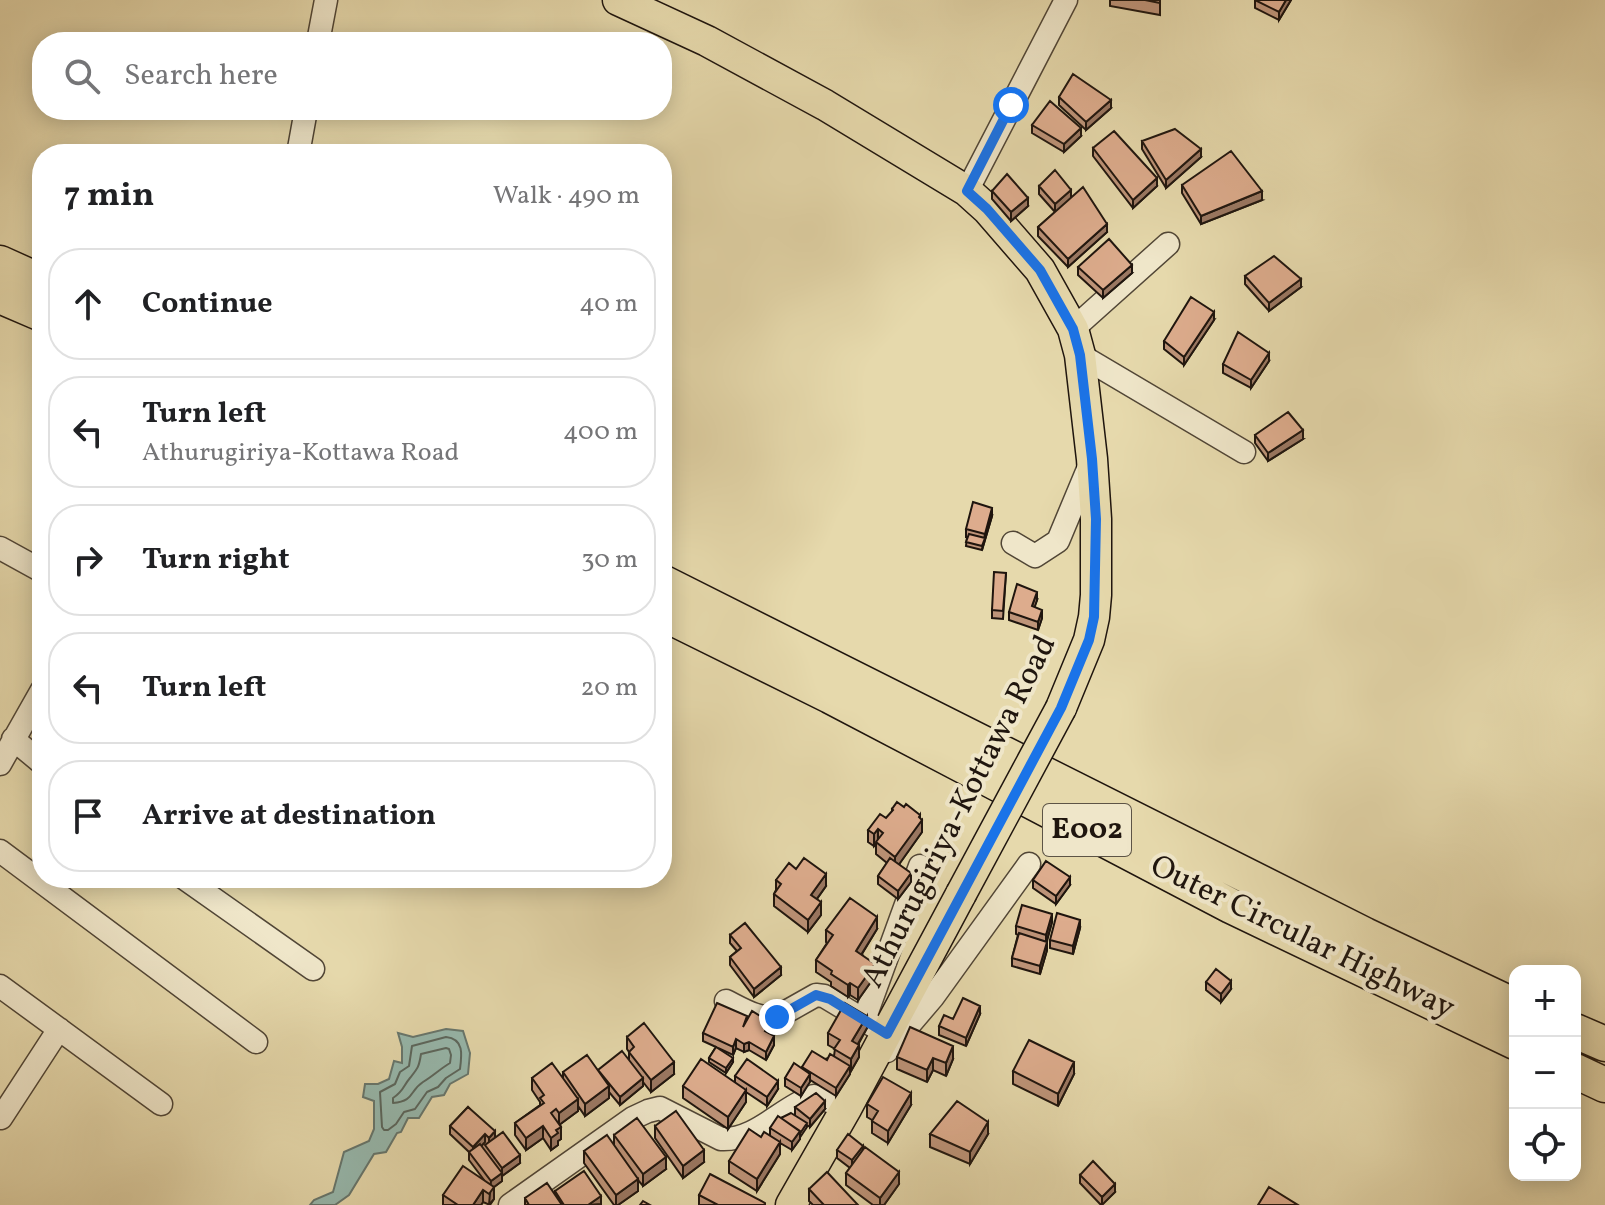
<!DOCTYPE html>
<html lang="en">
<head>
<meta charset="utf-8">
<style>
	:root { --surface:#fff; --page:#f2f2f2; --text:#202124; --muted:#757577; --line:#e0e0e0 }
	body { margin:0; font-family:Vollkorn,serif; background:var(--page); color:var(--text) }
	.controls { position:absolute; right:24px; bottom:24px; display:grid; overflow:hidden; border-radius:16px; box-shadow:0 4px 20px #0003 }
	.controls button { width:72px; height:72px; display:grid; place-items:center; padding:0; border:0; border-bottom:2px solid var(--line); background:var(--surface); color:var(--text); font:40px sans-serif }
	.stop { position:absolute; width:24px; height:24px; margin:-18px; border:6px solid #1a73e8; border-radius:50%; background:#fff }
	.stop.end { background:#1a73e8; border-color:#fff; box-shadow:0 2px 8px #0008 }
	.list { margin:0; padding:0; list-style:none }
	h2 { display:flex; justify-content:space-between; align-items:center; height:104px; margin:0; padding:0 32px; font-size:34px }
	h2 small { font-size:26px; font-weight:400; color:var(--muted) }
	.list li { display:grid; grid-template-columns:52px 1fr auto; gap:24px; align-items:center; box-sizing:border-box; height:112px; margin:0 16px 16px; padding:0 16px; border:2px solid var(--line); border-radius:32px }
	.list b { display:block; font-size:30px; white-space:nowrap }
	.list p { margin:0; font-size:26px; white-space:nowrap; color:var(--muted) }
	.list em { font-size:26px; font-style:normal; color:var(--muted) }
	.icon { flex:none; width:44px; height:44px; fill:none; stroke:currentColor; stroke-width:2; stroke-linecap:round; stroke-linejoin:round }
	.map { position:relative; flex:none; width:1605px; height:1205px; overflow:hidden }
	.search { position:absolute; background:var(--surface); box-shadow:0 4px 20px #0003; left:32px; top:32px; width:640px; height:88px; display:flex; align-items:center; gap:20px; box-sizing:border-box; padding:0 28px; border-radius:32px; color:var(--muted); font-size:30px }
	.panel { position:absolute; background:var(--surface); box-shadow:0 4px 20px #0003; left:32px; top:144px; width:640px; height:744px; border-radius:32px }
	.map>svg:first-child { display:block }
</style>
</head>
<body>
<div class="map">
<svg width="1605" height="1205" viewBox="0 0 1605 1205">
	<rect width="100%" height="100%" fill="#e6d9ac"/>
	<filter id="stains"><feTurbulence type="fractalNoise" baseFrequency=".0025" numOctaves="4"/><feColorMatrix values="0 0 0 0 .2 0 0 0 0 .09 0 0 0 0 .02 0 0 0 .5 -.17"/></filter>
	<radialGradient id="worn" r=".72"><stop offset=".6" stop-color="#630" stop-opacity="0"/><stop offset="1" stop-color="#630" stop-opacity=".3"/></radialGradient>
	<path fill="#97b9ae" stroke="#67776e" stroke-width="2" d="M446 1029 463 1031 470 1053 468 1074 450 1084 444 1095 432 1097 419 1118H408L401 1132 397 1133 386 1152 374 1154 349 1195 335 1205H310L314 1200 333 1192 344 1152 369 1141 374 1129V1101L363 1097 365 1084H378L389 1079 394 1061 402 1063V1047L398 1033 413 1037Z"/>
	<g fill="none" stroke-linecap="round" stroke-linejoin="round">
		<path stroke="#5b675e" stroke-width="2" d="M446 1037C464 1039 462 1054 460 1069L446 1078 438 1087 427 1092 415 1109 404 1112 396 1124 388 1130H384L382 1127 380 1092 395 1084 400 1072 409 1066 412 1046Z
			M446 1048 449 1049 451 1055 450 1063C440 1069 433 1076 423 1082 409 1091 415 1101 393 1103V1098C404 1091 403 1086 410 1078 418 1068 419 1067 421 1054Z"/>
		<g stroke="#514636" stroke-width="25">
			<path id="minor" d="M318 42 326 0
				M298 154 306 110
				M967 191 1066 0
				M1073 329 1168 244
				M1080 355 1244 452
				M1013 543 1035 556 1058 541 1091 462
				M0 548 42 571
				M13 739 42 763
				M0 764 42 690
				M0 851 256 1042
				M184 878 313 969
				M0 986 161 1104
				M726 1001C742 1009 759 1020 777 1017L816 995 824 996 887 1034
				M864 1020 920 866
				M887 1051 933 997 1029 864
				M1 1118 59 1029
				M510 1205 633 1118 648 1111 660 1108 721 1139C756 1141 782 1107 814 1096L847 1107"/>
		</g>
		<g stroke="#1f150e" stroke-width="33">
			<path id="major" d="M618 0 707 41 825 105 967 191 987 209 1040 270 1073 329 1080 355 1092 459 1096 519V595L1094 617 1089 640 1061 708
				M791 1205 847 1107 961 894"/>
		</g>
		<g stroke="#1f150e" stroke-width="37">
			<path id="highway" d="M0 263 42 282
				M0 296 42 314
				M662 582 1365 935 1515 1006
				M662 613 830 696 1231 906 1515 1042
				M1575 1031 1605 1044
				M1575 1071 1605 1085"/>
		</g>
		<use href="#minor" stroke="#efe6c9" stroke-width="22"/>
		<use href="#major" stroke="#e6d9ac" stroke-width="30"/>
		<use href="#highway" stroke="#e6d9ac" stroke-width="34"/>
		<g stroke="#1f150e" stroke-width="33" stroke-linecap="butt">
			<path id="major-bridge" d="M961 894 1061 708"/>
		</g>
		<use href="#major-bridge" stroke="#e6d9ac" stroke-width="30"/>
	</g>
	<path fill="#be9479" stroke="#1f150e" stroke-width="2" d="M1110 0H1160V15L1110 6Z
		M1255 0H1291L1279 20 1255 8Z
		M1059 97 1111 108 1086 130 1059 105Z
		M1032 125 1081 136 1064 152 1032 133Z
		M1142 141 1201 157 1166 188 1142 149Z
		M1093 148 1157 186 1133 208 1093 156Z
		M1182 185 1262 200 1201 224 1182 193Z
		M1039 186 1071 198 1107 232 1068 267 1038 236V227L1055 212 1039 194Z
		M992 191 1028 206 1011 221 992 199Z
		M1078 267 1132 273 1103 298 1078 275Z
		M1245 276 1301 287 1269 311 1245 284Z
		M1214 320 1184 365 1164 349V341Z
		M1269 361 1251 388 1223 373V364Z
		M1255 435 1303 439 1268 461 1255 443Z
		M992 516 982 550 966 546 967 537H966V529Z
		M1006 573 1003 619 992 618V610Z
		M1037 600 1034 607 1042 618 1038 630 1009 620V612Z
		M892 809 920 819 922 832 899 864 911 882 898 899 878 884V876L887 863 876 854V843L874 846 868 842V830L886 818 892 812Z
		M796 869 826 886 817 899 821 915 808 932 774 906V894L776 890V880Z
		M1033 880 1070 885 1056 904 1033 888Z
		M1052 922 1047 941V950L1040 974 1012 966V958L1018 935 1016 934V926Z
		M1080 928 1073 954 1050 948V940Z
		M877 929 862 954 875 976 858 1000 850 995 848 997 831 986V982L816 972V960L827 943 826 942V930Z
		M730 935 781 975 754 997 730 965V957L737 951 730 943Z
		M1206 982 1231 989 1221 1002 1206 990Z
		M980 1014 966 1046 939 1035V1026L953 1019Z
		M747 1021 770 1030 768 1033 774 1045 766 1060 749 1050 744 1052 736 1048 733 1055 718 1048 733 1062 726 1073 709 1062V1058L716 1047 703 1041V1033Z
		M867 1028 858 1045 859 1057 851 1071 850 1070V1074L836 1096 810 1080 801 1096 785 1086V1078L802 1069V1067L834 1056 835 1049 828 1045V1033Z
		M627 1037 674 1074 651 1092 643 1082V1086L620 1105 609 1092V1098L585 1116 578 1106V1111L559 1125 561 1139 558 1141V1145L551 1150 543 1138 526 1150 515 1135V1123L540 1105V1102L532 1090V1078L563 1077V1072L598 1071 629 1060V1052L627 1049Z
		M897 1057 953 1059 946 1076 933 1070 927 1082 897 1069Z
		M1013 1071 1074 1074 1058 1106 1013 1084Z
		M735 1076 778 1089 767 1106 746 1092V1102L728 1129 683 1098V1086L735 1082Z
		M867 1104 911 1105 888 1143 872 1133V1120L867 1117Z
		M468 1107 495 1138 520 1163 502 1176V1181L494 1187V1199L490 1205 483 1202 481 1205H443V1195L484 1180 469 1160V1152L450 1134V1126Z
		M795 1107 825 1109 810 1127 807 1125V1127L801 1136 800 1135V1139L792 1150 780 1143V1154L757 1191 729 1173V1161L761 1137 770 1136V1128L781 1118 795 1115Z
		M655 1126 704 1162 683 1178 655 1138Z
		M930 1134H988L970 1164 930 1147Z
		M614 1135 666 1169 643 1186 638 1180V1191L618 1205H614L584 1163V1151L614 1146Z
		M837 1150H863L899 1184 884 1205H873L846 1185V1173L850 1168 837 1158Z
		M1080 1175 1115 1192 1101 1205 1080 1183Z
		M809 1189 858 1205H813L809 1201Z
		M555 1191 601 1204 525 1205V1198L555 1194Z
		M699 1195 765 1205H699Z"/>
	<path fill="#9b7863" stroke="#1f150e" stroke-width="2" d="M1286 0H1291L1279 20V12Z
		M1111 100V108L1086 130V122Z
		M1081 128V136L1064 152V144Z
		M1201 149V157L1166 188V180Z
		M1157 178V186L1133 208V200Z
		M1071 190V199L1055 213V204Z
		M1262 191V200L1201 224V216Z
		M1028 198V206L1011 221V212Z
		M1107 224V232L1068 267V259Z
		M1132 265V273L1103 298V290Z
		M1301 279V287L1269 311V303Z
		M1214 312V320L1184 365V357Z
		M1269 353V361L1251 388V380Z
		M1303 430V439L1268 461V453Z
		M992 508V516L982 550 985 534Z
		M1037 592V600L1032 615V606Z
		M1042 610V618L1038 630V622Z
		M920 815V822L922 820V832L895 870V857Z
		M878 829V841L874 846V834Z
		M911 873V882L898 899V891Z
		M826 874V886L811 907V895Z
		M1070 877V885L1056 904V896Z
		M821 902V915L808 932V920Z
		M1052 914V922L1046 943V935Z
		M877 917V929L856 963V951Z
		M1080 920V928L1073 954V946Z
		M1047 942V950L1040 974V966Z
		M875 964V976L858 1000V988Z
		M781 967V975L754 997V989Z
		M1231 981V989L1221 1002V994Z
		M850 983V995L848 997V985Z
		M980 1006V1014L966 1046V1038Z
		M867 1016V1028L852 1054V1041Z
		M770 1022V1030L765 1039V1031Z
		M774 1036V1045L766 1060V1052Z
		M736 1039V1048L733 1055V1047Z
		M749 1042V1050L744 1052V1044Z
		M859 1045V1057L851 1071V1059Z
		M953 1046V1059L946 1076V1063Z
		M733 1058V1062L726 1073V1068Z
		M933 1058V1070L927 1082V1070Z
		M674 1062V1074L651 1092V1080Z
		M1074 1062V1074L1058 1106V1094Z
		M850 1066V1074L836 1096V1088Z
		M810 1074V1082L801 1096V1088Z
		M643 1078V1086L620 1105V1097Z
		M778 1081V1089L767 1106V1097Z
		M609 1086V1098L585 1116V1104Z
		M746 1090V1102L728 1129V1117Z
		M911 1093V1105L888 1143V1131Z
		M578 1099V1111L559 1125V1113Z
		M825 1101V1109L810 1127V1119Z
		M988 1122V1134L970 1164V1152Z
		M543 1126V1138L526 1150V1138Z
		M561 1127V1139L558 1141V1145L551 1150V1138L556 1130Z
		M495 1131V1140L489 1146V1138Z
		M800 1131V1139L792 1150V1142Z
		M485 1134V1142L473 1155V1147Z
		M780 1142V1154L757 1191V1179Z
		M863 1146V1154L852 1169V1160Z
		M704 1150V1162L683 1178V1166Z
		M520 1155V1163L502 1176V1168Z
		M666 1157V1169L643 1186V1174Z
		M899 1172V1184L884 1205H880V1198Z
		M502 1173V1181L494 1187V1199L489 1205 491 1181Z
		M638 1179V1191L618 1205H616V1195Z
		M1115 1184V1192L1102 1205V1197Z
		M483 1190V1202L481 1205H473Z
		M601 1196V1204L588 1205Z"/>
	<path fill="#ddac8d" stroke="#1f150e" stroke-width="2" d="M1145 0H1160V3Z
		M1255 0H1286L1279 12Z
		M1073 74 1111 100 1086 122 1059 97Z
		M1050 101 1081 128 1064 144 1032 125Z
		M1175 129 1201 149 1166 180 1142 141Z
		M1114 131 1157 178 1133 200 1093 148Z
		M1231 151 1262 191 1201 216 1182 185Z
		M1055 170 1071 190 1055 204 1039 186Z
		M1007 174 1028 198 1011 212 992 191Z
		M1083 187 1107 224 1068 259 1038 227Z
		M1109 239 1132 265 1103 290 1078 267Z
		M1274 256 1301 279 1269 303 1245 276Z
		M1191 297 1214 312 1184 357 1164 341Z
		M1238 332 1269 353 1251 380 1223 364Z
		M1288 412 1303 430 1268 453 1255 435Z
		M973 502 992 508 985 534 966 529Z
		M969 534 985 538 982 546 966 542Z
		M994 572 1006 573 1003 611 992 610Z
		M1017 584 1037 592 1032 606 1042 610 1038 622 1009 612Z
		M897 802 904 807 906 804 920 815 919 817 922 820 895 857 876 842 883 833 878 829 874 834 868 830 880 814 886 818 893 810 892 809Z
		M804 858 826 874 811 895 821 902 808 920 774 894 781 884 776 880 789 863 796 869Z
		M890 858 911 873 898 891 878 876Z
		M1046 861 1070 877 1056 896 1033 880Z
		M850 898 877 917 856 951 875 964 858 988 850 983 848 985 831 974 832 971 816 960 833 935 826 930Z
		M1022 905 1052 914 1046 935 1016 926Z
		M1057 913 1080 920 1073 946 1050 940Z
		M745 923 781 967 754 989 730 957 741 948 730 935Z
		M1019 933 1047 942 1040 966 1012 958Z
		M1216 969 1231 981 1221 994 1206 982Z
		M963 998 980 1006 966 1038 939 1026 944 1015 953 1019Z
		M717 1003 747 1016 743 1027 752 1011 770 1022 765 1031 774 1036 766 1052 749 1042 744 1044 736 1039 733 1047 703 1033Z
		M845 1003 867 1016 852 1041 859 1045 851 1059 834 1049 840 1040 828 1033Z
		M644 1023 674 1062 651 1080 629 1052 634 1047 627 1037Z
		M910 1027 953 1046 946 1063 933 1058 927 1070 897 1057Z
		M1029 1040 1074 1062 1058 1094 1013 1071Z
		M716 1047 733 1058 726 1068 709 1058Z
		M622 1051 643 1078 620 1097 598 1070Z
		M812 1051 827 1060 830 1054 850 1066 836 1088 802 1067Z
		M587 1055 609 1086 585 1104 563 1072Z
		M701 1059 746 1090 728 1117 683 1086Z
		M747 1059 778 1081 767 1097 735 1076Z
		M552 1063 578 1099 559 1113 556 1109 551 1113 561 1127 556 1130 558 1133 551 1138 543 1126 526 1138 515 1123 544 1103 540 1098 544 1095 532 1078Z
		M794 1063 810 1074 801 1088 785 1078Z
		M883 1077 911 1093 888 1131 872 1121 878 1111 867 1104Z
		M816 1093 825 1101 810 1119 795 1107Z
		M957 1101 988 1122 970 1152 930 1134Z
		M468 1107 495 1131 489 1138 485 1134 473 1147 450 1126Z
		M676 1111 704 1150 683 1166 655 1126Z
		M791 1113 807 1123 801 1132 781 1118Z
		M778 1116 800 1131 792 1142 770 1128Z
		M637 1118 666 1157 643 1174 614 1135Z
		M749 1129 761 1137 764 1132 780 1142 757 1179 729 1161Z
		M503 1132 520 1155 502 1168 485 1145Z
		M848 1134 863 1146 852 1160 837 1150Z
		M607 1135 638 1179 616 1195 584 1151Z
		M480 1144 502 1173 491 1181 469 1152Z
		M865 1147 899 1172 880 1198 846 1173Z
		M1093 1161 1115 1184 1102 1197 1080 1175Z
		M463 1166 494 1187 489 1194 483 1190 473 1205H458L443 1195Z
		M584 1171 601 1196 588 1205H564L555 1191Z
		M827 1172 858 1205H824L809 1189Z
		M710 1174 765 1203V1205H718L699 1195Z
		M547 1183 562 1205H529L525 1198Z
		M1269 1187 1298 1205H1258Z
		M643 1201 650 1205H640Z"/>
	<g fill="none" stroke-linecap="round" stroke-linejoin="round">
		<path stroke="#1a73e8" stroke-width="10" d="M777 1017 816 995 830 999 887 1034 1061 708 1089 640 1094 617 1096 519 1092 459 1080 355 1073 329 1040 270 987 209 967 191 1011 105"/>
	</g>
	<g text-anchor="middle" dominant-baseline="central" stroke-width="8" stroke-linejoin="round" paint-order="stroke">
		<rect fill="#efe6c9" stroke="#5d5446" stroke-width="2" x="1043" y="804" width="88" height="52" rx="6"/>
		<g font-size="30" font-weight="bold" fill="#1f150e">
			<text x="1087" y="830">E002</text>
		</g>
		<g font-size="32" fill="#1f150e" stroke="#efe6c9">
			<text transform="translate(960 812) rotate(-63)">Athurugiriya-Kottawa Road</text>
			<text transform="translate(1302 938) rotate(26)">Outer Circular Highway</text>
		</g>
	</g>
	<rect width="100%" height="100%" filter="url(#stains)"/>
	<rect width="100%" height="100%" fill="url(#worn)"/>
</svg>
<div class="controls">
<button>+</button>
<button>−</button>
<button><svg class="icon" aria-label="locate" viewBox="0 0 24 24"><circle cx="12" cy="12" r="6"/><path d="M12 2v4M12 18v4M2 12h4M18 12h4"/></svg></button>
</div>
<div class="stop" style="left:1011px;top:105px"></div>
<div class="stop end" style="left:777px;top:1017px"></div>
<div class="search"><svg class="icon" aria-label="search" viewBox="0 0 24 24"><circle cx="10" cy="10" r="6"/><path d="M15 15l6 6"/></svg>Search here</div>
<section class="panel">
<h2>7 min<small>Walk · 490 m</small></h2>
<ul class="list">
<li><svg class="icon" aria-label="ahead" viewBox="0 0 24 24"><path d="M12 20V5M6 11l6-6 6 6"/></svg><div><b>Continue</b></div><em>40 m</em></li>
<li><svg class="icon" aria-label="left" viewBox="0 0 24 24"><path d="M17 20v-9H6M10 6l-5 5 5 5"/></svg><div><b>Turn left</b><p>Athurugiriya-Kottawa Road</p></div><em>400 m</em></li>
<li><svg class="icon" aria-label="right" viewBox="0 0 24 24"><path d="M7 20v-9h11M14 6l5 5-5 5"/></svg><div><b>Turn right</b></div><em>30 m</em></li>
<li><svg class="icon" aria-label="left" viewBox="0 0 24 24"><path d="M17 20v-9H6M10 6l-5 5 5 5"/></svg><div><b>Turn left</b></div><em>20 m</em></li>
<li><svg class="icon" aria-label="arrive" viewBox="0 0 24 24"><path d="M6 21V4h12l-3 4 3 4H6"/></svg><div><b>Arrive at destination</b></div></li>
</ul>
</section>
</div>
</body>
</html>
